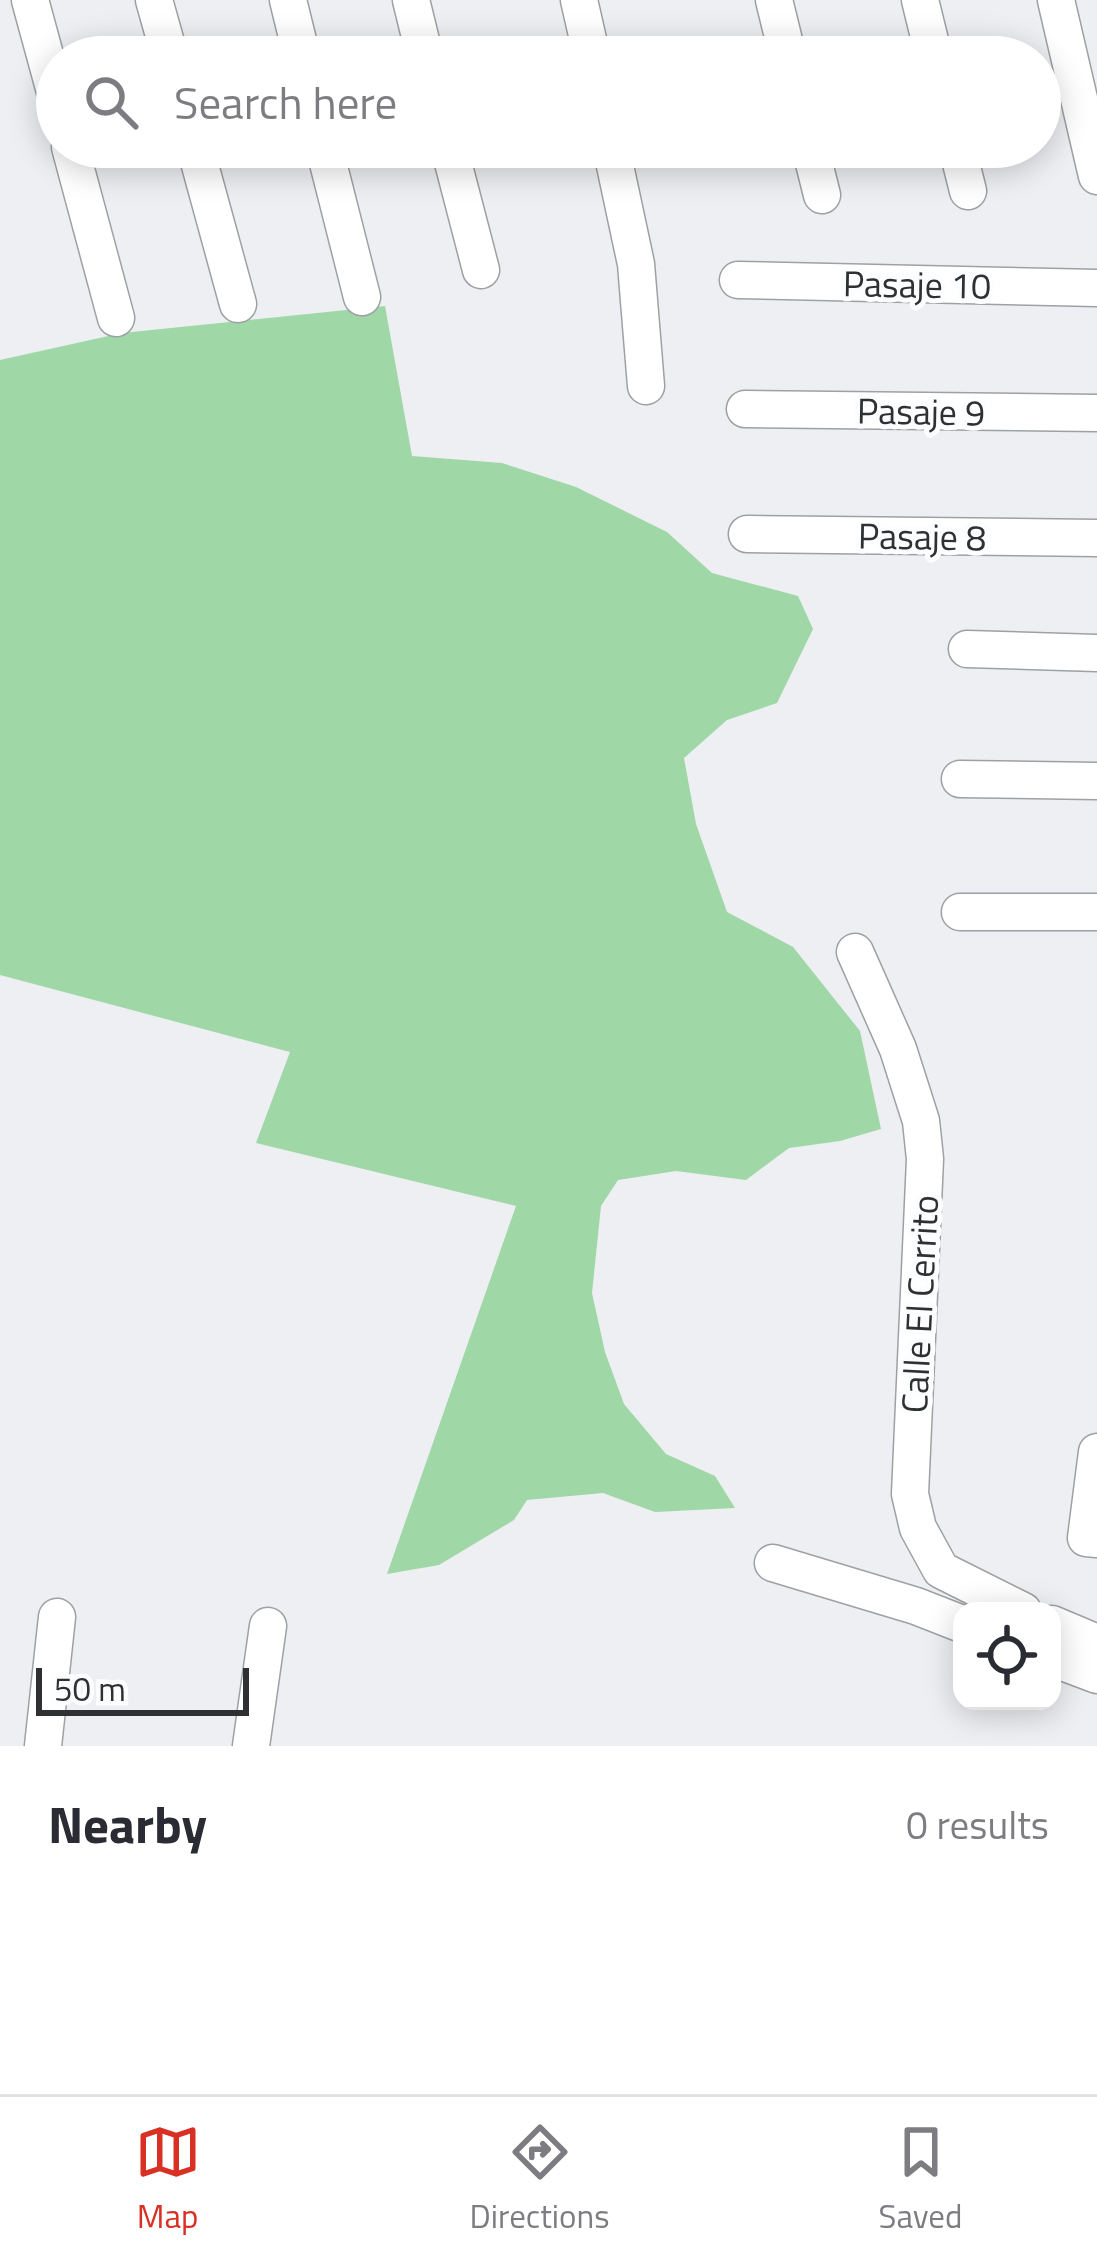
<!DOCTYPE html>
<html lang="en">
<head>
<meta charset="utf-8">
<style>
	:root { --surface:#fff; --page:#f2f2f3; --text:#2b2b33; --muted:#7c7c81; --line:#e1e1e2; --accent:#d93025 }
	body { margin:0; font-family:"Titillium Web",sans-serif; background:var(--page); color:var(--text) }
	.controls { position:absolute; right:36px; bottom:36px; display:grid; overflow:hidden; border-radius:24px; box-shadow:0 6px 30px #0003 }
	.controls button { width:108px; height:108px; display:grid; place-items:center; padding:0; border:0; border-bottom:3px solid var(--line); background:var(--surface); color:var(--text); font:60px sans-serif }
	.scale { position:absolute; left:36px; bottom:30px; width:213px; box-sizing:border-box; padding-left:12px; border:6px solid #2f3031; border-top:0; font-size:33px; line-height:42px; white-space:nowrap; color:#2f3031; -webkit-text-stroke:9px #fbfdff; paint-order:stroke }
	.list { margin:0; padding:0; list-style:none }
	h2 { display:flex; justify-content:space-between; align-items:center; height:156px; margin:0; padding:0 48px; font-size:51px }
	h2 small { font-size:39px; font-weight:400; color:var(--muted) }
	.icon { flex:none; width:66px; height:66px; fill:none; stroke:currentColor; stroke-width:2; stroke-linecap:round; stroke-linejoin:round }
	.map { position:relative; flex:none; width:1097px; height:1746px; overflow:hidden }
	.search { position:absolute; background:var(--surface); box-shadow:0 6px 30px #0003; left:36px; right:36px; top:36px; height:132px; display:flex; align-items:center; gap:30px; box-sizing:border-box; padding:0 42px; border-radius:66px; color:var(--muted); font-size:45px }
	.sheet { height:348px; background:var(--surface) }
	nav { display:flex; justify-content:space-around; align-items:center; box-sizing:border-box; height:168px; border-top:3px solid var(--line); background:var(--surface); font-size:33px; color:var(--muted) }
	nav a { display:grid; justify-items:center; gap:6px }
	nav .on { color:var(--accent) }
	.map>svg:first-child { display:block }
</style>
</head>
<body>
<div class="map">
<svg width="1097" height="1746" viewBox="0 0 1097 1746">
	<rect width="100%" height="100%" fill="#edeff2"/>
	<path fill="#9fd7a7" d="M385 306 412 456 502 463 576 487 667 532 712 573 798 596 813 629 777 703 727 720 684 758 696 824 727 912 793 947 860 1031 881 1129 840 1141 789 1148 746 1180 676 1171 618 1180 601 1206 592 1293 605 1352 624 1404 666 1454 715 1476 735 1508 655 1512 603 1493 527 1500 514 1520 439 1565 387 1574 516 1206 256 1143 290 1052 0 975V360L122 333Z"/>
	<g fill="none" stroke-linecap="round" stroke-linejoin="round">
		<g stroke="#9ea1a3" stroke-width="39">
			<path id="minor" d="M30 0 57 99
				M154 0 170 57
				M288 0 302 57
				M411 0 425 57
				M579 0 592 57
				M774 0 788 57
				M920 0 934 57
				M1056 0 1097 176
				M70 147 116 318
				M195 147 238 304
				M324 147 362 297
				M449 147 481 270
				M611 147 636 264 646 386
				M810 147 822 195
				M957 147 968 191
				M738 280 1097 288
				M745 409 1097 413
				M747 534 1097 538
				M967 649 1097 653
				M960 779 1097 781
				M960 912H1097
				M855 952 898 1049 921 1121 925 1159 910 1494 918 1528 941 1570 1023 1611
				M1097 1452 1086 1538 1097 1539
				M773 1563 916 1606 962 1624
				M1052 1624 1097 1643
				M1052 1658 1097 1675
				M43 1746 57 1617
				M251 1746 268 1626"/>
		</g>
		<use href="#minor" stroke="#fff" stroke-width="36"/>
	</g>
	<g text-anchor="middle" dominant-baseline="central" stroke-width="10" stroke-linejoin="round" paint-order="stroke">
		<g font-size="36" fill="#2f3031" stroke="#fbfdff">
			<text transform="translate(917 284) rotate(1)">Pasaje 10</text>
			<text transform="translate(921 411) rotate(1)">Pasaje 9</text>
			<text transform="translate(922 536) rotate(1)">Pasaje 8</text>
			<text transform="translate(919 1304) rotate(-87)">Calle El Cerrito</text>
		</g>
	</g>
</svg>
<div class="controls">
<button><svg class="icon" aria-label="locate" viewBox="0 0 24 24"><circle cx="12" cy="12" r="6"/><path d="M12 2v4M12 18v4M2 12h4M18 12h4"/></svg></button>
</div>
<div class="scale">50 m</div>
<div class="search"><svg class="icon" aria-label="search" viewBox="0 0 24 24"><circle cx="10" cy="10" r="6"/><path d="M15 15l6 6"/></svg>Search here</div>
</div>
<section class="sheet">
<h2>Nearby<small>0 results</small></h2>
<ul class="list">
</ul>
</section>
<nav>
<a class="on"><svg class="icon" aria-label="map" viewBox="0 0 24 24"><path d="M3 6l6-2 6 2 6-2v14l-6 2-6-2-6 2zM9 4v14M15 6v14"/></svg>Map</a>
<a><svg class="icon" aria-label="directions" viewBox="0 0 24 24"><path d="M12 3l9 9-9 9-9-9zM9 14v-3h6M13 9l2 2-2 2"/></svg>Directions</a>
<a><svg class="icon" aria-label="saved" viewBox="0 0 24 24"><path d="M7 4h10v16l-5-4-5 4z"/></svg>Saved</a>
</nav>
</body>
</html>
